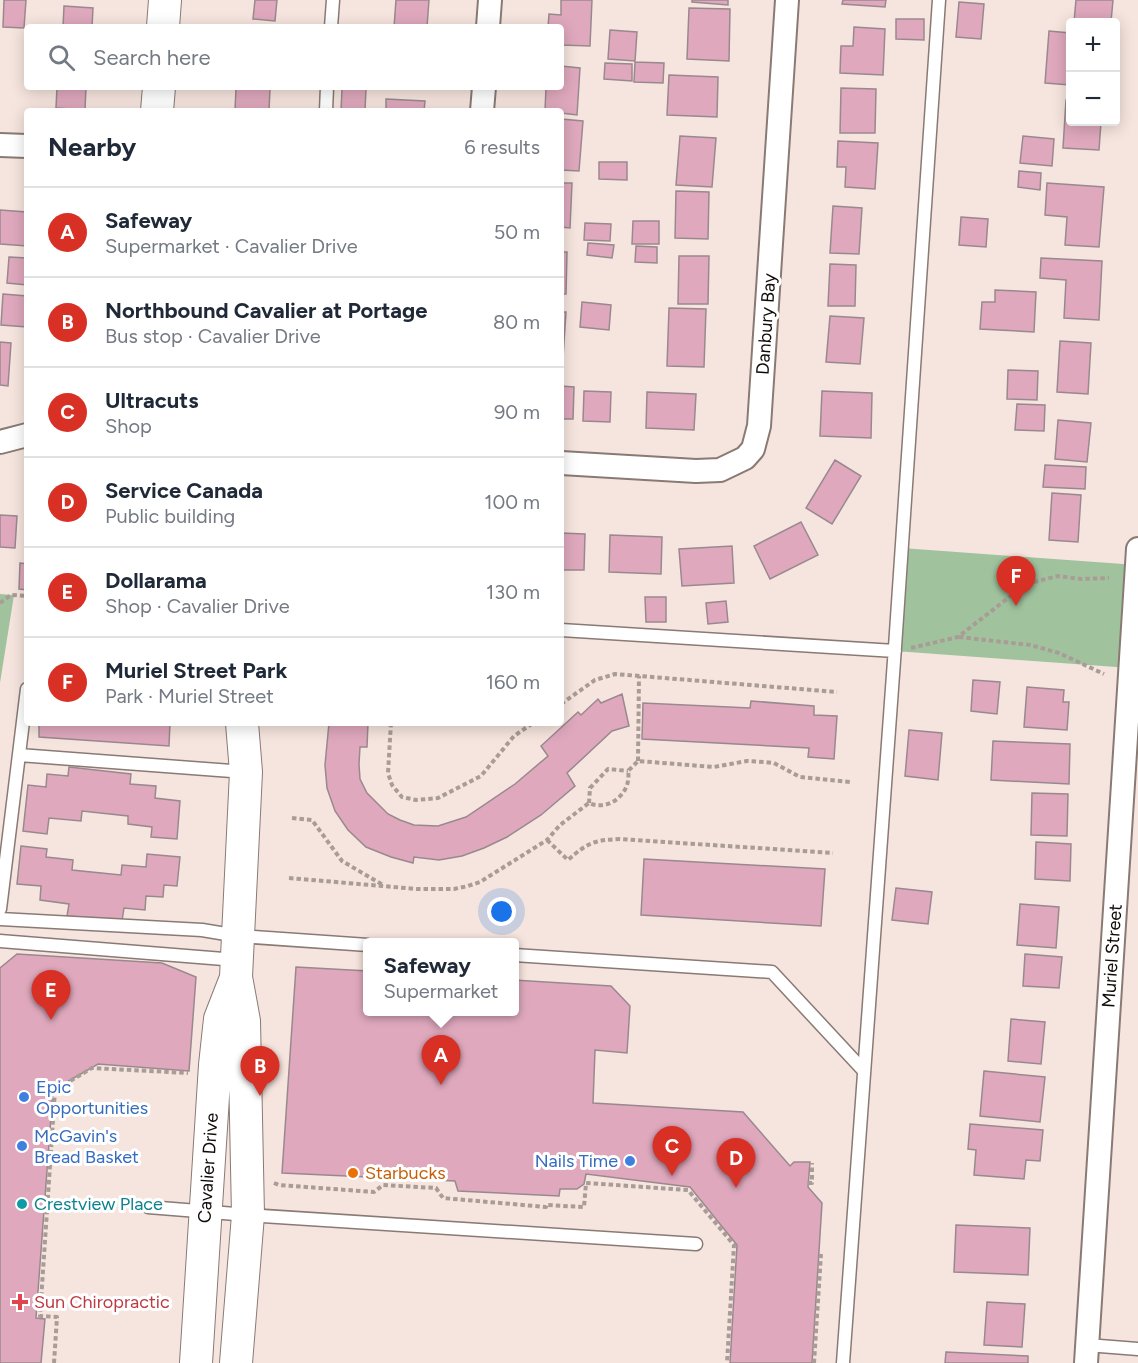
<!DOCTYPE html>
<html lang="en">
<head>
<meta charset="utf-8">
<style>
	:root { --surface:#fff; --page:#f2f2f3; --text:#1f2937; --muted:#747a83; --line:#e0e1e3; --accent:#d93025 }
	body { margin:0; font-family:Figtree,sans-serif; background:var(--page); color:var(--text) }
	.controls { position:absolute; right:18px; top:18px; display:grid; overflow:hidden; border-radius:6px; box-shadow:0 3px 15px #0003 }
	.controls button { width:54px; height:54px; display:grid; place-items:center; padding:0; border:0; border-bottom:2px solid var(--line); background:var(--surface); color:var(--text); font:30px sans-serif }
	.you { position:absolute; left:502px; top:912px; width:21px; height:21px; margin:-15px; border:4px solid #fff; border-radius:50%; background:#1a73e8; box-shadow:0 0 0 9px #1a73e833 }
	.badge { display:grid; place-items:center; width:39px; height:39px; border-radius:50%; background:var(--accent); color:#fff; font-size:20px; font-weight:700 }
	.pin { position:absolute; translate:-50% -50px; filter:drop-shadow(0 2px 3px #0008) }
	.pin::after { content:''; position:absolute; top:32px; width:21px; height:18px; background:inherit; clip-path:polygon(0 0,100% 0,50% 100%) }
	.popup { position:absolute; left:363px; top:938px; width:156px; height:78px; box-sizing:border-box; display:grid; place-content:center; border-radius:6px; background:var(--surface); filter:drop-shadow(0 2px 4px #0005); font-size:20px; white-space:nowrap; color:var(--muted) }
	.popup b { font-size:22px; color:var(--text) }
	.popup::after { content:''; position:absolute; left:50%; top:100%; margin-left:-12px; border:12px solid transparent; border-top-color:var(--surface) }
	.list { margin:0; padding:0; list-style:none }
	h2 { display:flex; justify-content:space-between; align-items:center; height:78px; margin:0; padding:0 24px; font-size:26px }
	h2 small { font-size:20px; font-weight:400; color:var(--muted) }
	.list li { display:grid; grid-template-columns:39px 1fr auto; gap:18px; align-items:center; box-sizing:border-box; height:90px; padding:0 24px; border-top:2px solid var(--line) }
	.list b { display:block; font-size:22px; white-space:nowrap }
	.list p { margin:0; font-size:20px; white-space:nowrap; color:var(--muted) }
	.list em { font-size:20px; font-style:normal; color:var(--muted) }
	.icon { flex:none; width:33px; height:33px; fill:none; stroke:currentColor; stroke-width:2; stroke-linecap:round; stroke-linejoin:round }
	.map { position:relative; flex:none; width:1138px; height:1363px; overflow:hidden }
	.search { position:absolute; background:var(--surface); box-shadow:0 3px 15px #0003; left:24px; top:24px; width:540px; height:66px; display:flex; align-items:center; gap:15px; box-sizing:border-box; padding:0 21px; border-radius:6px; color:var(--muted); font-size:22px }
	.panel { position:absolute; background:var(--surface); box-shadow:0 3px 15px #0003; left:24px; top:108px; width:540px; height:618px; border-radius:6px }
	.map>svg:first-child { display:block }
</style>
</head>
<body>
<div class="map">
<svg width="1138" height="1363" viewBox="0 0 1138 1363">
	<rect width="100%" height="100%" fill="#f6e5de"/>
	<path fill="#a0c39e" d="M902 548 1137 565 1130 668 895 651Z
		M0 594 14 595 0 683Z"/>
	<path fill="#dfa8bd" stroke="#99898f" stroke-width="1.5" d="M4 0H26L24 28 3 27Z
		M255 0H277L275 21 253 19Z
		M396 0H429L427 27H394Z
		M561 0H592L590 46 561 45V27H548L549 14 561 15Z
		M692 0H728V5L692 2Z
		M843 0H886L885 7 842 4Z
		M1076 0H1113L1111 22H1074Z
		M959 2 984 4 981 39 956 37Z
		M64 6 93 8 92 27H63Z
		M689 8 730 9 729 61 687 59Z
		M896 19H924V40L896 39Z
		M854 27 885 29 883 75 840 73 841 46H853Z
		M610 30 637 32 635 61 608 59Z
		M1049 31 1070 33V85L1045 83Z
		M635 62 664 63 663 83 634 82Z
		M605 63 632 64V81L604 79Z
		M561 66 580 68 577 115 561 113V111H545L546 87H561Z
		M669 75 718 77 717 117 667 115Z
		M57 87H86L85 110 56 108Z
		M236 88 270 89 269 111H235Z
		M342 88 366 89 365 111H341Z
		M841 88 876 89 875 133H840Z
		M386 99 425 101 424 111H386Z
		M1066 100H1070V122H1101L1099 150 1063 148Z
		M561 119 583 121 579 171 561 170Z
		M680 136 716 138 712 187 676 185Z
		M1023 136 1054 139 1052 166 1020 163Z
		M838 141 878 143 875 189 845 187 846 167H837Z
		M599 162H627V180L599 179Z
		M1019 171 1041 173 1040 190 1018 187Z
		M561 183H572L570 228 561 227Z
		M1047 183 1104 187 1099 247 1065 245 1067 217 1045 215Z
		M676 191 709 192 708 239 675 238Z
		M833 206 862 208 859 254 830 253Z
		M0 210 27 212V246L0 244Z
		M961 217 988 219 986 247 959 245Z
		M633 221H659V244H632Z
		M585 223 611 224 610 241 584 240Z
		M588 243 614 245 612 258 587 255Z
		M636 246 657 247V263L635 262Z
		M561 252H567L566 294H561Z
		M679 256H709L708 304H678Z
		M9 257 27 258V285L7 283Z
		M1041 258 1102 261 1099 320 1064 318 1066 280 1040 278Z
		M830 264 856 265 855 306H828Z
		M995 290 1036 292 1034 332 980 329 982 302H995Z
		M3 294 27 296V327L1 325Z
		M582 302 611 305 609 330 580 327Z
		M669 308 706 309 704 367 667 366Z
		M561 312H566L563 358 561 357Z
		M830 316 864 318 860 364 826 362Z
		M1060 341 1091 343 1088 394 1057 392Z
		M0 342 11 343 8 386 0 385Z
		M1008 370 1038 371 1037 400 1007 399Z
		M561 386 574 387 573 419H561Z
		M584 391 611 392 610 422 583 421Z
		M822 391 872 393 871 438 820 436Z
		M647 392 696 394 694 430 646 428Z
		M1017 404 1045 405 1044 431 1015 430Z
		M1058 420 1091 423 1087 462 1055 459Z
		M835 460 861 476 832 524 806 508Z
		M1045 465 1086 467 1085 489 1043 487Z
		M1052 493 1081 495 1078 542 1049 540Z
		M0 515 17 516 15 548 0 547Z
		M801 522 818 555 770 579 754 546Z
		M561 533 585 534 584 570H561Z
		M610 535 662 537 661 574 609 572Z
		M732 546 734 583 682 586 679 549Z
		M20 563 27 564V590L19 589Z
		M645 597H666V622H646Z
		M726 601 728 622 708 624 706 603Z
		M973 680 1000 682 997 714 971 711Z
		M1027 687 1064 690 1063 702H1069L1067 730 1024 727Z
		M622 694 629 726 612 731 567 773 575 786 541 815 507 837 484 848 462 856 439 860 414 857 413 863 391 857 366 847 348 830 335 811 327 788 325 765 329 723H368L367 747H360L359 764 360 779 367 793 388 814 400 820 414 825 438 826 466 817 515 784 548 756 541 746 578 712 581 715 598 699 601 703Z
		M751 701 814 706V715L837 716 834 759 808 757 809 748 642 739 643 703 750 708Z
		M39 723H170L169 746 39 737Z
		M909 730 942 733 938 780 905 776Z
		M993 741 1070 744 1069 784 991 780Z
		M69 767 131 774 130 784 156 786 155 798 180 801 177 839 151 837 152 827 128 824V816L82 811 81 821 49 818 47 834 23 831 28 785 46 787 47 774 68 776Z
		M1032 793 1068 794 1067 836 1031 835Z
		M1036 842 1071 844 1070 881 1035 879Z
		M21 846 47 849 46 857 73 860 72 870 121 875 122 865 146 867 147 854 180 857 177 886 164 885 163 897 146 896 145 910 124 908 122 921 67 916 69 904 40 900 41 886 17 884Z
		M644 859 825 869 821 926 641 915Z
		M896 888 932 892 928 924 892 920Z
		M1020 904 1059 907 1056 948 1017 945Z
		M17 954 162 963 196 977 189 1071 98 1064 53 1090 36 1318 45 1319 41 1363H0V968Z
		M1025 954 1062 957 1059 988 1023 986Z
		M296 967 368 971V1012H514V980L611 986 630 1006 627 1053 595 1050 593 1103 743 1112 790 1166 794 1162H810L808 1187 822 1203 812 1363H730L737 1245 690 1187 586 1174 584 1184 577 1189H560L559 1196 458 1191 455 1181 282 1173Z
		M1011 1019 1045 1022 1041 1064 1008 1061Z
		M984 1071 1045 1077 1040 1122 980 1116Z
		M970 1124 1043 1130 1040 1161 1026 1160 1024 1179 974 1175 976 1150 968 1149Z
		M956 1225 1030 1228 1028 1275 954 1272Z
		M987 1302 1025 1304 1022 1347 984 1345Z
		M946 1352 1028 1356V1363H945Z"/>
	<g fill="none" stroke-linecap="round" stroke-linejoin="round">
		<g stroke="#897a74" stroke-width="15">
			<path id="lane" d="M331 27 333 0
				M326 111 327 87
				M561 630 895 651
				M19 755 245 772
				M0 909 27 689
				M0 919 202 930 238 936 368 945
				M0 941 236 960
				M514 955 772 972 864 1071
				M148 1207 248 1215 696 1244
				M1087 1345 1138 1349
				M843 1363 895 647 939 0"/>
		</g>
		<g stroke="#897a74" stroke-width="26">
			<path id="street" d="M488 27 490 0
				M482 111 484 87
				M0 145 27 146
				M0 442 27 435
				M561 463 696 471 720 470 745 458 753 449 759 426 787 0
				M1086 1363 1138 549"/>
		</g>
		<g stroke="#897a74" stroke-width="34">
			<path id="secondary" d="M163 27 165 0
				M157 111 159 87
				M196 1363 215 1065 220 1019 236 978
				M236 1363 248 1215 244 1021 236 977 246 772 242 723"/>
		</g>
		<path stroke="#a99c96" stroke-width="4" stroke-dasharray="4.5 3" stroke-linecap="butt" d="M0 603 11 595 27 596
			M959 637 1030 645 1059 653 1104 674
			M911 648 958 637 1026 584 1058 576 1081 579 1109 578
			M561 704 595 680 615 674 837 692
			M391 723 388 773 392 785 402 797 416 800 438 798 481 776 514 736 533 723
			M638 761 639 676
			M589 803 590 788 608 769 628 771
			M292 818 312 820 342 861 383 885
			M547 840 568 860C587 843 594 840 620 839L833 853
			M289 878 417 889H454L468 886 480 882 547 840 560 825 589 803C609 812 632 793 628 771L638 761 714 767 747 761 765 762 774 763 800 777 850 782
			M274 1183 279 1185 374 1192 383 1185 436 1188 443 1198 546 1207V1205L584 1207 586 1183 688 1190 734 1245 727 1363
			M808 1183H812V1163
			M54 1363 57 1317 40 1316 55 1090 92 1068 188 1073
			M814 1363 821 1254"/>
		<use href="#lane" stroke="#fff" stroke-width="12"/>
		<use href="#street" stroke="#fff" stroke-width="22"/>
		<use href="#secondary" stroke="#fff" stroke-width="32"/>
	</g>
	<g fill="#3f7fe0" stroke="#fff" stroke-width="2">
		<circle cx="24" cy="1097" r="6"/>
		<circle cx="22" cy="1146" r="6"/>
		<circle cx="630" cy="1161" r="6"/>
	</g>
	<circle fill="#e8710a" stroke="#fff" stroke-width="2" cx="353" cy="1173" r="6"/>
	<circle fill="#0f9aa8" stroke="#fff" stroke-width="2" cx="22" cy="1204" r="6"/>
	<path fill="#e0444e" stroke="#fff" stroke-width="2" d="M17 1293h6v6h6v6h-6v6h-6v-6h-6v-6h6z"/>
	<g text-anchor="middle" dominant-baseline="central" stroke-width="6" stroke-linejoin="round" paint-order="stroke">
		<g font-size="18" fill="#0f0a08" stroke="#fff">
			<text transform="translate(766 324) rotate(-86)">Danbury Bay</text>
			<text transform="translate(1112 956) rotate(-86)">Muriel Street</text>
			<text transform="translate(208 1168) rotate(-86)">Cavalier Drive</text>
		</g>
		<g font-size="18" fill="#366cbe" stroke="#fff" text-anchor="start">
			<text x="36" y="1087">Epic<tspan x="36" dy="21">Opportunities</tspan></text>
			<text x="34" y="1136">McGavin's<tspan x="34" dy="21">Bread Basket</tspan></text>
			<text x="618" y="1161" text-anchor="end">Nails Time</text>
		</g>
		<g font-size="18" fill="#c56008" stroke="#fff" text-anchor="start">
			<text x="365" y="1173">Starbucks</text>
		</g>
		<g font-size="18" fill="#0d838f" stroke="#fff" text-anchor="start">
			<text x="34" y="1204">Crestview Place</text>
		</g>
		<g font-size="18" fill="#be3a42" stroke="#fff" text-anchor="start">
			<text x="34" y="1302">Sun Chiropractic</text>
		</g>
	</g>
</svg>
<div class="controls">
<button>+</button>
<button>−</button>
</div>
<div class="you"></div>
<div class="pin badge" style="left:441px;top:1085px">A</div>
<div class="popup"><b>Safeway</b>Supermarket</div>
<div class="pin badge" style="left:260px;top:1096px">B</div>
<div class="pin badge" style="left:672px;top:1176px">C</div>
<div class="pin badge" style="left:736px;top:1188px">D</div>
<div class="pin badge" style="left:51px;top:1020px">E</div>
<div class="pin badge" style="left:1016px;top:606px">F</div>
<div class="search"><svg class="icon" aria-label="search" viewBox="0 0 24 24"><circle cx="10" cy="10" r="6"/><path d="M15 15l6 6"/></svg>Search here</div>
<section class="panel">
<h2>Nearby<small>6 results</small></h2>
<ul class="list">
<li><span class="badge">A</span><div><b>Safeway</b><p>Supermarket · Cavalier Drive</p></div><em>50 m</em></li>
<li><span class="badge">B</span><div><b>Northbound Cavalier at Portage</b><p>Bus stop · Cavalier Drive</p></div><em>80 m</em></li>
<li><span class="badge">C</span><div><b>Ultracuts</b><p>Shop</p></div><em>90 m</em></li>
<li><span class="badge">D</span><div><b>Service Canada</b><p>Public building</p></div><em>100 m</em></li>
<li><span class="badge">E</span><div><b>Dollarama</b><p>Shop · Cavalier Drive</p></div><em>130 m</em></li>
<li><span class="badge">F</span><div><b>Muriel Street Park</b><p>Park · Muriel Street</p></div><em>160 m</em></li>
</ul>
</section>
</div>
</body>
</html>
